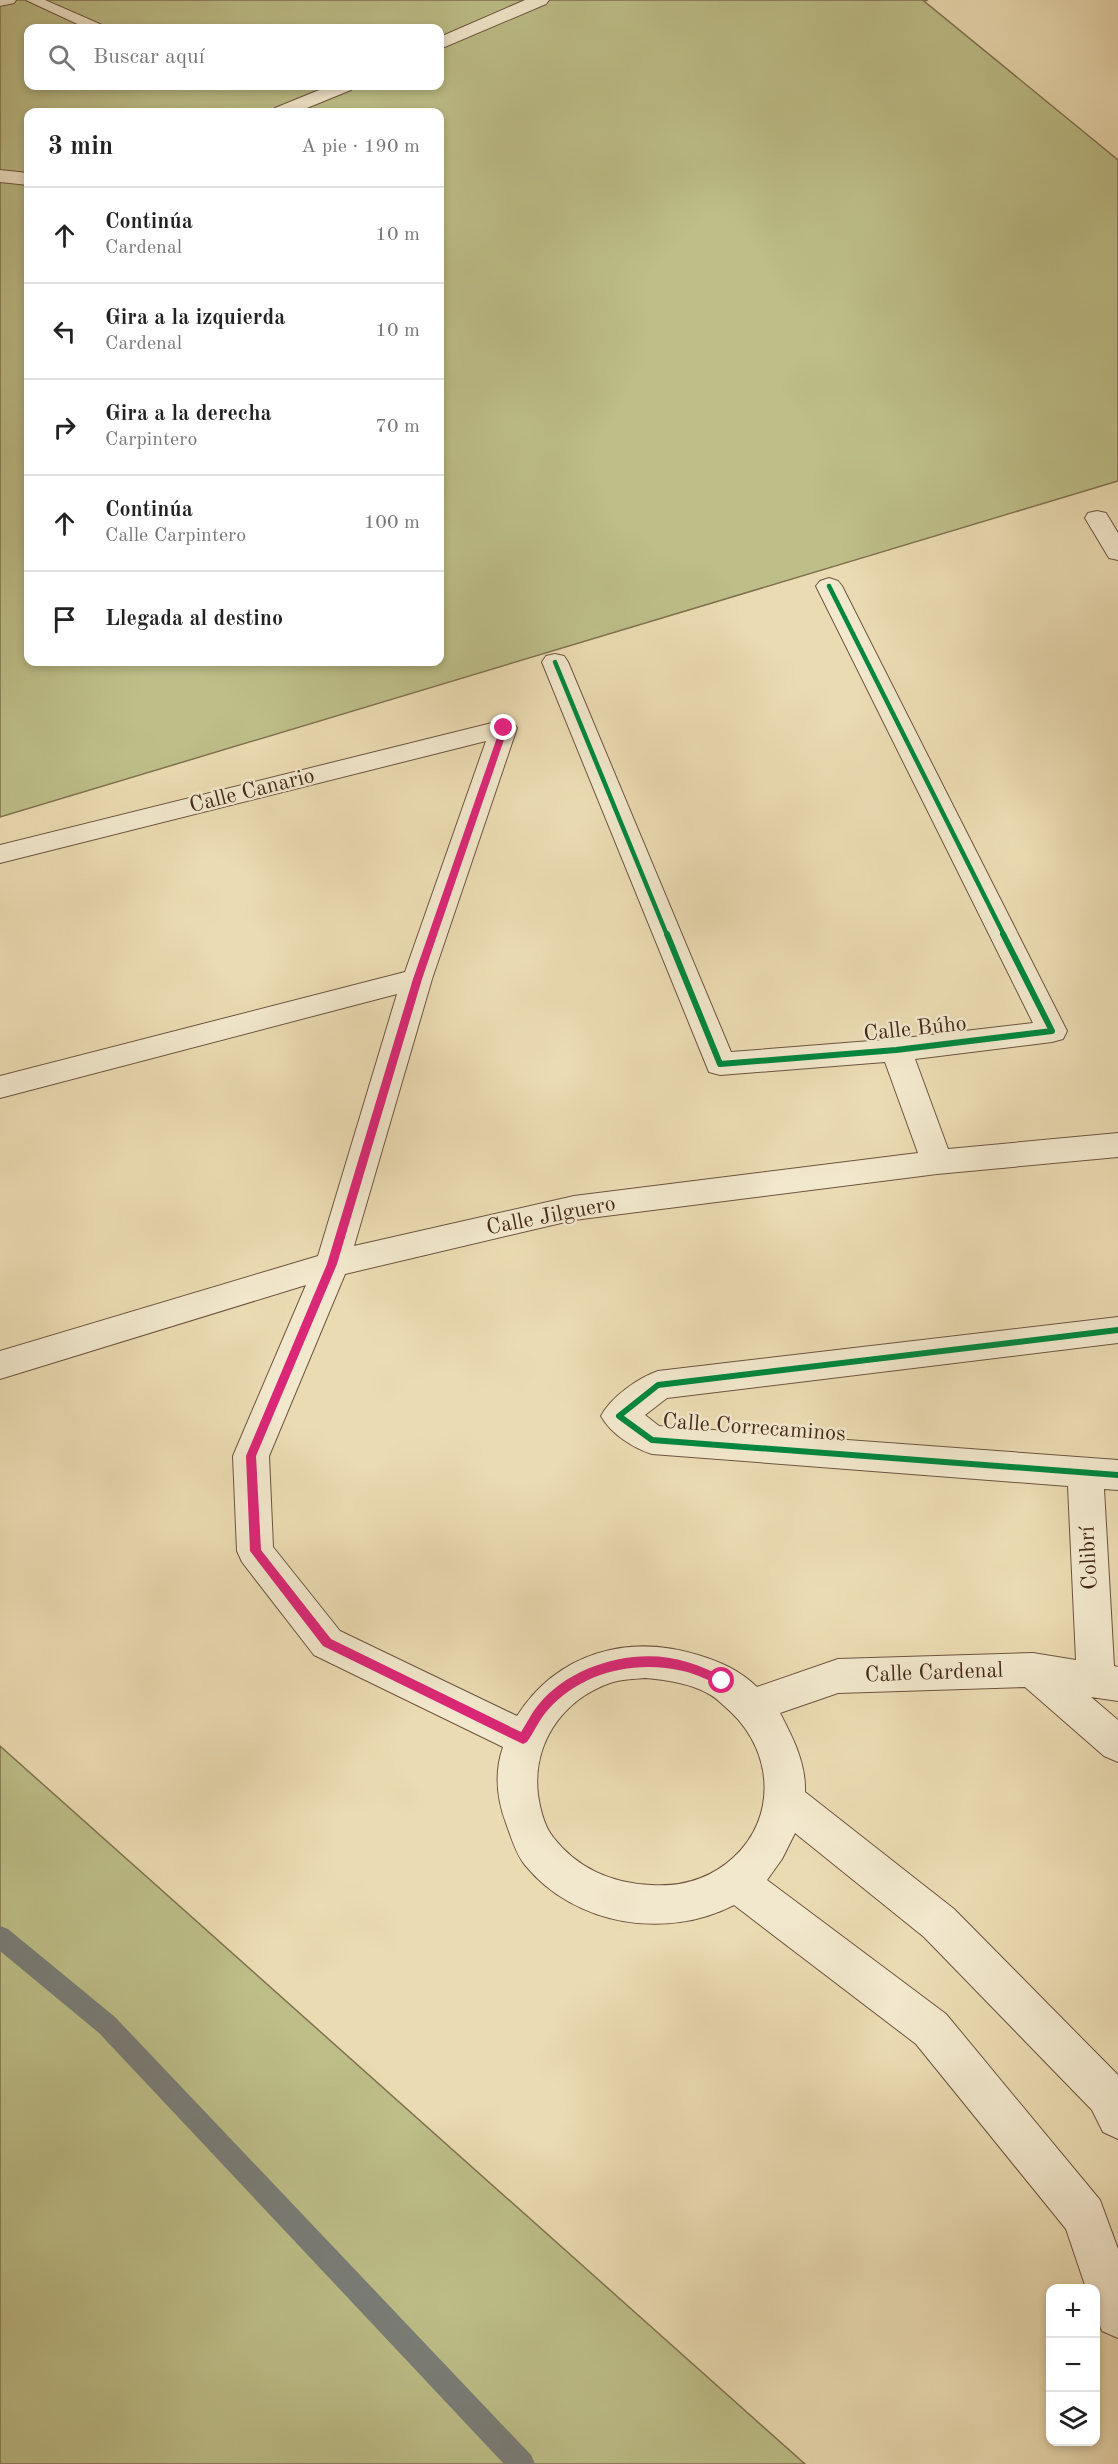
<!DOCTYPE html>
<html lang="es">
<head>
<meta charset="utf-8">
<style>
	:root { --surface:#fff; --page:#f2f2f2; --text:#222; --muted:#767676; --line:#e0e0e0 }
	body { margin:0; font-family:"Old Standard TT",serif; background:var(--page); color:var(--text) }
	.controls { position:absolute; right:18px; bottom:18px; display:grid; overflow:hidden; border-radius:12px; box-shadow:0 3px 9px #0003 }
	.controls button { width:54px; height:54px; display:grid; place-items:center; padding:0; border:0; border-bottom:2px solid var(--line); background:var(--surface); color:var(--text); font:30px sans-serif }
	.stop { position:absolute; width:18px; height:18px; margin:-14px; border:4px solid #db2777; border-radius:50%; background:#fff }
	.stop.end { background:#db2777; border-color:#fff; box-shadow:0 2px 6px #0008 }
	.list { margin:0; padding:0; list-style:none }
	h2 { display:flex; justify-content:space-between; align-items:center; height:78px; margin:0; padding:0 24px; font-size:26px }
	h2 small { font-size:20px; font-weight:400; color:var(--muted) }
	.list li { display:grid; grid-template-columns:39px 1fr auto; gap:18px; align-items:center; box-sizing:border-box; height:96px; padding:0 24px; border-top:2px solid var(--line) }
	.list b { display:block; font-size:22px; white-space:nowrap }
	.list p { margin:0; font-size:20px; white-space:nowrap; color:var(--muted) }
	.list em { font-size:20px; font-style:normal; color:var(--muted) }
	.icon { flex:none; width:33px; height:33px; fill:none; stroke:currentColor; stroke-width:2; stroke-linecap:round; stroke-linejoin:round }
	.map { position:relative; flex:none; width:1118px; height:2464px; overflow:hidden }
	.search { position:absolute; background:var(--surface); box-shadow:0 3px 9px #0003; left:24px; top:24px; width:420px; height:66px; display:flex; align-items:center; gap:15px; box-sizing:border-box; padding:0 21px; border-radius:12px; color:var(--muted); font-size:22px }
	.panel { position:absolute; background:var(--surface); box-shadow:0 3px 9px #0003; left:24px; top:108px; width:420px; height:558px; border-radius:12px }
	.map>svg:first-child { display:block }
</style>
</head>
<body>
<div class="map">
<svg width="1118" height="2464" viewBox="0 0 1118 2464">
	<rect width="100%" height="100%" fill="#ebdbb2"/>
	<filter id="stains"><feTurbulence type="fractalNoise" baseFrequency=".00333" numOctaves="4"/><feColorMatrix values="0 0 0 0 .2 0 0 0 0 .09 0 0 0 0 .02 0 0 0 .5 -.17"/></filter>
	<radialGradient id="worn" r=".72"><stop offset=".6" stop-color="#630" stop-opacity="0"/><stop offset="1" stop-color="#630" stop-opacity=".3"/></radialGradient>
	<path fill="#bdbe88" stroke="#807251" stroke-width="1.5" fill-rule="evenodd" d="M0 0H928L924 1 1118 160V481L0 817ZM28 28H440V86H28ZM28 112H440V662H28Z
		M0 1746 805 2464H0Z"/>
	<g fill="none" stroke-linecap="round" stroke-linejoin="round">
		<path fill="#7a7e79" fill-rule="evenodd" d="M0 1926 8 1929 115 2017 531 2455 535 2464H504L99 2033 0 1951Z"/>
		<g stroke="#6e5440" stroke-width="2">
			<path id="service" d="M0 0H16L14 3 0 6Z
				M26 0H45L102 25 104 28H86Z"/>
		</g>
		<g stroke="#6e5440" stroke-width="2">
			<path id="minor" d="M525 0H549L546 4 440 49V37Z
				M329 86H353L351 90 297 112H272L275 108Z
				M0 170 28 173V185L0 182Z
				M1097 511 1106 513 1118 533V560L1109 558 1085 518 1088 513Z
				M829 578 838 581 842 586 1067 1031 1063 1039 1052 1042 915 1059 948 1149 1118 1133V1157L937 1174 574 1220 345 1274 269 1456 273 1547 340 1631 517 1716C557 1653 628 1633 698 1655 721 1662 739 1670 757 1687L838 1659 1033 1653 1076 1660 1068 1486 652 1454C633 1448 611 1434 601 1416 611 1397 638 1378 658 1371L1118 1317V1343L667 1398 645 1415 659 1426 1118 1460V1490L1104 1489 1114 1666 1118 1667V1701L1091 1697 1118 1720V1762L1104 1756 1025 1687 838 1693 780 1713C793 1738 806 1763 805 1792L954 1909 1118 2075V2139L1103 2132 1092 2110 924 1937 795 1833 782 1859 767 1880 946 2014 1100 2200 1118 2249V2338L1102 2331 1096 2316V2288H1086L1066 2229 916 2044 734 1905C666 1940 575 1926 525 1865 516 1854 511 1837 506 1823 497 1799 494 1773 503 1747L314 1655 242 1562 237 1551 233 1456 306 1285 0 1379V1351L318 1256 397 994 0 1098V1076L405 972 486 741 0 863V845L504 720 513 722 517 728 432 979 354 1246 574 1196 918 1153 885 1062 720 1075 709 1072 542 662 546 656 555 654 564 656 568 662 731 1052 896 1039 1033 1023 816 586 820 581ZM646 1678C666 1680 689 1683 707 1693 716 1697 724 1706 732 1713 773 1753 777 1817 734 1857 710 1879 683 1887 651 1885 612 1883 578 1869 553 1837 544 1826 540 1808 538 1795 532 1744 562 1700 610 1683 621 1679 634 1679 646 1678Z"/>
		</g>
		<use href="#service" fill="#f2e8cd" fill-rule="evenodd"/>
		<use href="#minor" fill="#f2e8cd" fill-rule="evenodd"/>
		<g stroke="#f2e8cd" stroke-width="8">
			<path id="cycleway-far2" d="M829 586 1004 935
				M555 662 667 935
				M432 935 504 728"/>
		</g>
		<g stroke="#f2e8cd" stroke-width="10">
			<path id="cycleway-far1" d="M667 934 720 1064 896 1050 1052 1031 1003 934
				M1118 1330 658 1385 619 1416 652 1440 1118 1475
				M298 1606 255 1551 251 1456 332 1264 417 979 433 934"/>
		</g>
		<g stroke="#f2e8cd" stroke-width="11">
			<path id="cycleway" d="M297 1605 327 1643 523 1738"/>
		</g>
		<use href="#cycleway-far2" stroke="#00873e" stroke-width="4.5"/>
		<use href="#cycleway-far1" stroke="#00873e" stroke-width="6"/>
		<use href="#cycleway" stroke="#00873e" stroke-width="8"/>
	</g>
	<path fill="#db2777" d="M501 726 508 728 422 979 337 1264 256 1456 261 1550 331 1639 521 1732C527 1723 532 1712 539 1704 572 1664 638 1646 687 1662 701 1666 713 1672 726 1678L728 1681 722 1686C709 1681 697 1674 683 1671 634 1660 581 1672 547 1711 539 1720 534 1732 527 1742L523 1744 323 1646 250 1551 246 1456 327 1264 413 979Z"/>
	<g text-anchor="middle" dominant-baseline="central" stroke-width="5" stroke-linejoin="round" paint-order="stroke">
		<g font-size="22" fill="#44271a" stroke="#f2e8cd">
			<text transform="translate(252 791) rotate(-14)">Calle Canario</text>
			<text transform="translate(915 1029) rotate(-6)">Calle Búho</text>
			<text transform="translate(551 1216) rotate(-11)">Calle Jilguero</text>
			<text transform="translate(754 1428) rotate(4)">Calle Correcaminos</text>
			<text transform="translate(1089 1558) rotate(-93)">Colibrí</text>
			<text transform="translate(934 1673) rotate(-2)">Calle Cardenal</text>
		</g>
	</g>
	<rect width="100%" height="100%" filter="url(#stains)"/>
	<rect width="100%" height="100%" fill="url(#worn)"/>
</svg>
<div class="controls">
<button>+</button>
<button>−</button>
<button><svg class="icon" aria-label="layers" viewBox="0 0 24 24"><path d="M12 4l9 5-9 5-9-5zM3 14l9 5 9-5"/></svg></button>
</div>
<div class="stop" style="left:722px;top:1681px"></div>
<div class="stop end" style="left:504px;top:728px"></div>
<div class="search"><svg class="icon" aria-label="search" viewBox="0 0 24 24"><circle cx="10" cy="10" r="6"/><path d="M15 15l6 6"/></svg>Buscar aquí</div>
<section class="panel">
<h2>3 min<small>A pie · 190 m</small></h2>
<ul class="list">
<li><svg class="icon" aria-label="ahead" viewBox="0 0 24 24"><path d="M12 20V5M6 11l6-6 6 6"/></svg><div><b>Continúa</b><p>Cardenal</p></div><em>10 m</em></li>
<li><svg class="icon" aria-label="left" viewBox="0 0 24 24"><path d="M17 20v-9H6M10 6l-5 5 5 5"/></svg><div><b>Gira a la izquierda</b><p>Cardenal</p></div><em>10 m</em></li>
<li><svg class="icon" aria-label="right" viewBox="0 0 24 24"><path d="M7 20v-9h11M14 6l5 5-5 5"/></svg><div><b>Gira a la derecha</b><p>Carpintero</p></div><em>70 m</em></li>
<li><svg class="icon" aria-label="ahead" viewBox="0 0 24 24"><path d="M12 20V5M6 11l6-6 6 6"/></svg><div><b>Continúa</b><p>Calle Carpintero</p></div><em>100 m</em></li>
<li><svg class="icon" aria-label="arrive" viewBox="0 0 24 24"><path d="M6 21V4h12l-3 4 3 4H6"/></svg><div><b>Llegada al destino</b></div></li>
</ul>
</section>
</div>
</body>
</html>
